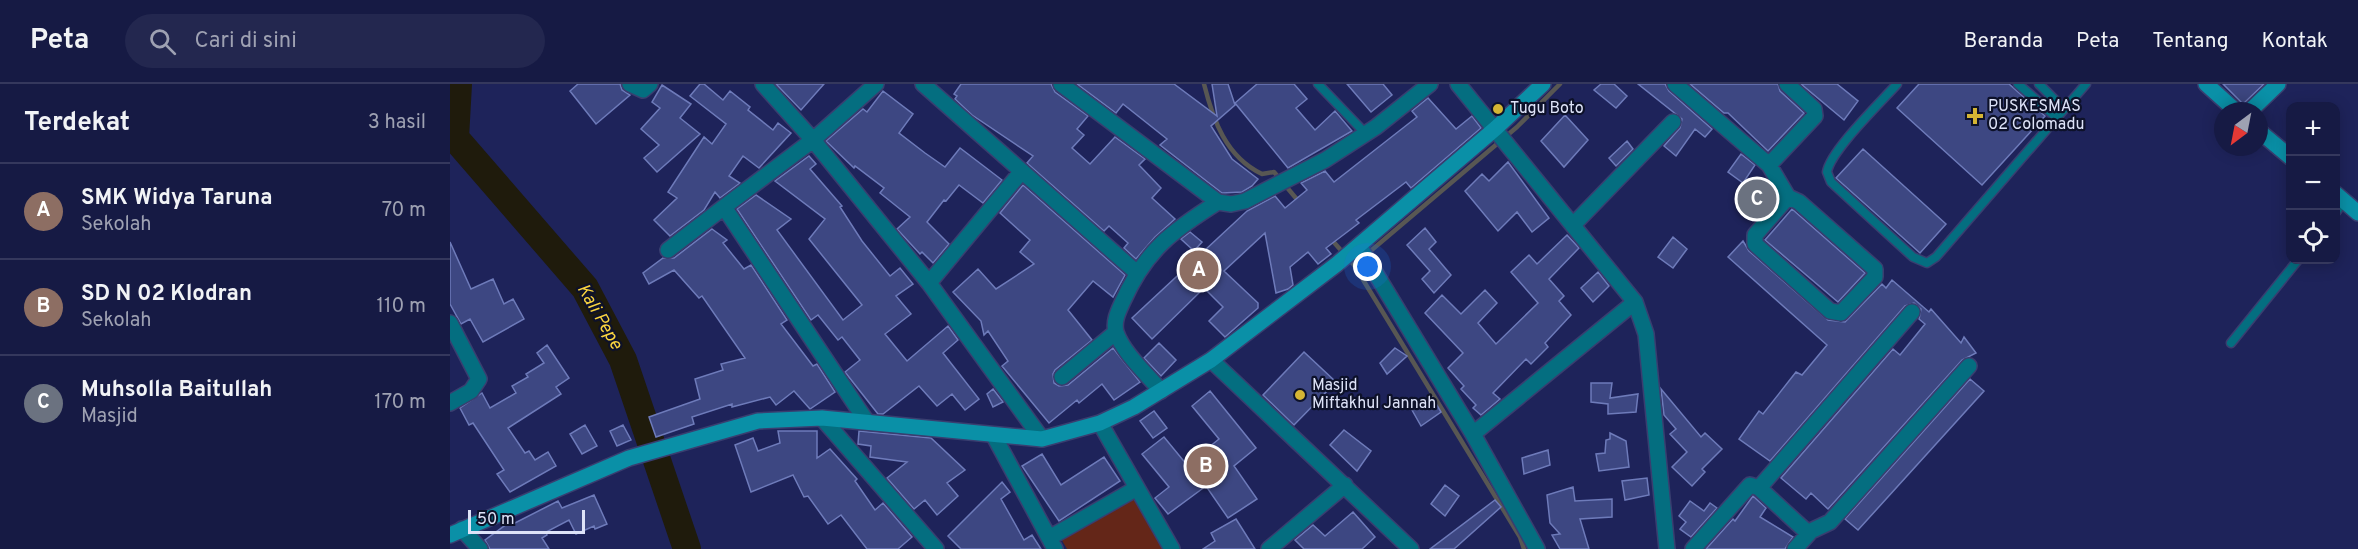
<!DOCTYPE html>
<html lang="id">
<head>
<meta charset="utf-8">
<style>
	:root { --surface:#161a44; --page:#23274f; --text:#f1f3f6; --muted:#9ea1b2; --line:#35385d; --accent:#d93025 }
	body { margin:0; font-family:Overpass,sans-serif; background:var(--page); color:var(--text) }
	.controls { position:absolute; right:18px; top:18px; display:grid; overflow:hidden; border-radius:12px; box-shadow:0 3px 15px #0003 }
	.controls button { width:54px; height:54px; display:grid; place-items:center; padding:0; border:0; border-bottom:2px solid var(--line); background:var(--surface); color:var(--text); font:30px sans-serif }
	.compass { position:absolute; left:1764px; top:18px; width:54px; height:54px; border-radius:50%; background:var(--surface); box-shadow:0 3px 15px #0003; rotate:212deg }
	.scale { position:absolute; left:18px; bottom:15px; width:117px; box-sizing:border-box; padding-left:6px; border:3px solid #dee3f8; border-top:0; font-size:16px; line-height:21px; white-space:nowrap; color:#dee3f8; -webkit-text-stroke:4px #0d1129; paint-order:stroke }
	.you { position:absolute; left:918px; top:183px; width:21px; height:21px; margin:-15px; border:4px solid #fff; border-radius:50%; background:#1a73e8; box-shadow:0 0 0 9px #1a73e833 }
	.badge { display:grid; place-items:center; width:39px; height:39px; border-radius:50%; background:var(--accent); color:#fff; font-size:20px; font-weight:700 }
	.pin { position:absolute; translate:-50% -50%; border:3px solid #fff; box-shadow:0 2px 6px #0006 }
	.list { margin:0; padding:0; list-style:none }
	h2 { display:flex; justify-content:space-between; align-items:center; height:78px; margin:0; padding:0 24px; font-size:26px }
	h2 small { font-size:20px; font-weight:400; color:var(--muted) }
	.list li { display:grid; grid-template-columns:39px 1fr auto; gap:18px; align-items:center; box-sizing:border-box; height:96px; padding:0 24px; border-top:2px solid var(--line) }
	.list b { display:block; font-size:22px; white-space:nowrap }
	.list p { margin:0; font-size:20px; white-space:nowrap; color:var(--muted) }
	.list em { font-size:20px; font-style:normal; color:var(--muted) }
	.icon { flex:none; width:33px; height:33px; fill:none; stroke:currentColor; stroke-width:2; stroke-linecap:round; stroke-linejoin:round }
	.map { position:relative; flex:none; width:1908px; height:465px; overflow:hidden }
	header { display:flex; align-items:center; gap:36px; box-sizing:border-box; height:84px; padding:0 30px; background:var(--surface); border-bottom:2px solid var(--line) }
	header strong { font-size:28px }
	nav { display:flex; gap:33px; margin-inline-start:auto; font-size:21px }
	.search { width:420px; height:54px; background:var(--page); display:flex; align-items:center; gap:15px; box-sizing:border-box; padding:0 21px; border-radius:33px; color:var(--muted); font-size:22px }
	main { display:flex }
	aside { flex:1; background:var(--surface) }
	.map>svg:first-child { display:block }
</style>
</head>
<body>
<header>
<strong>Peta</strong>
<div class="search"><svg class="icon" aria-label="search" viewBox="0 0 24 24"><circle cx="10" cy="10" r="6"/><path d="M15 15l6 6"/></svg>Cari di sini</div>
<nav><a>Beranda</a><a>Peta</a><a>Tentang</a><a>Kontak</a></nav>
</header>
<main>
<aside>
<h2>Terdekat<small>3 hasil</small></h2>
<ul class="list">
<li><span class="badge" style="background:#8d6e63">A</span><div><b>SMK Widya Taruna</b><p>Sekolah</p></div><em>70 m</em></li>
<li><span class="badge" style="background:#8d6e63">B</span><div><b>SD N 02 Klodran</b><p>Sekolah</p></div><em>110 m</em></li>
<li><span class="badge" style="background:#6b7280">C</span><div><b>Muhsolla Baitullah</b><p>Masjid</p></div><em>170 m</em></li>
</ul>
</aside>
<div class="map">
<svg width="1908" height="465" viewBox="0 0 1908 465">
	<rect width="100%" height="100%" fill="#1e235a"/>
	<path fill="#642618" d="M683 414 713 465H617L610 453Z"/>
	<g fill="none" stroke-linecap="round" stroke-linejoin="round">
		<path stroke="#585753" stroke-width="4.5" d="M754 0C763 36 776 73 812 90L824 88 850 119
			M881 155 904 181 1070 453 1074 465
			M904 181 1067 43 1110 0"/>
		<path stroke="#1f1b0c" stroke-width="28" d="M8 0 5 54 135 204 173 276 237 465"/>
	</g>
	<path fill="#3d4782" stroke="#6e7bba" stroke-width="1.5" d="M128 0H170L172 6 180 11 146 40 120 7Z
		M250 0H254L273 16 280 7 300 23 298 26 323 46 328 39 341 49 309 84 293 72 279 92 290 99 270 114 265 108 254 126 220 152 204 136 227 114 218 108 254 53 262 60 276 40 240 12Z
		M326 0H374L351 26Z
		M511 0H601L605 8 638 32 627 45 634 51 622 64 640 80 665 53 695 75 689 81 711 104 702 114 725 135 705 153 686 175 674 164 678 159 659 142 654 147 577 79 583 72 522 31 505 15 507 12 504 10Z
		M627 0H724L767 32 762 0H778L785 21 761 42 782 75 808 95 802 102 792 108 772 109 710 61 717 55 673 20 666 29Z
		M807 0H844L857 15 846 24 865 46 885 27 902 47 838 84 785 19Z
		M897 0H933L942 11 921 28Z
		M1151 0H1164L1177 12 1166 24 1144 6Z
		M1188 0H1215L1219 7 1262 45 1255 53 1245 45 1226 72 1214 62 1230 44 1232 35Z
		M1240 0H1328L1330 7 1354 29 1318 67 1278 29H1274Z
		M1351 0H1387L1408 17 1394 36Z
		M1469 0H1559L1595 32 1532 101 1447 24Z
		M1773 0H1814L1793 20Z
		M212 1 241 20 230 34 250 50 207 88 194 74 209 61 191 45 210 24 202 18Z
		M433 7 463 30 449 49 475 69 495 83 510 64 552 96 533 119 509 101 496 117 494 116 477 138 499 160 483 179 472 168 470 170 447 145 460 133 430 109 434 104 405 82 404 84 376 57 413 25 417 28Z
		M978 14 1006 45 1022 32 1031 44 961 104 956 98 906 136 909 139 876 164 881 170 868 180 858 168 840 183 843 201 838 205 826 209 815 149 774 187 808 219V224L775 253 759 237 773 223 754 204 702 255 682 234 797 127 825 112 835 124 857 106 851 99 875 87 884 98 967 33 962 27Z
		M1115 31 1138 56 1114 83 1091 57Z
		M1177 57 1183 65 1166 82 1159 74Z
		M1413 65 1496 140 1470 169 1386 94Z
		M1291 70 1305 81 1293 99 1278 88Z
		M359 72 366 80 360 85 392 122 390 123 412 157 440 192 450 184 463 200 446 212 461 230 435 250 457 277 498 242 508 256 493 269 529 315 515 326 502 310 487 322 469 302 433 330H428L395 288 410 276 392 253 388 256 368 231 361 236 287 125 306 111 341 135 327 146 393 236 412 221 359 155 375 135 325 97Z
		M1058 78 1099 134 1082 148 1067 128 1048 147 1015 107 1032 90 1039 97Z
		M573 101 675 191 663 213 643 197 618 226 642 256 605 286 603 290 604 299 609 302 618 301 663 264 690 298 664 316 652 300 629 319 627 316 599 339 552 282 558 277 538 247 534 251 531 237 503 208 528 185 546 205 584 180 570 168 580 156 550 129Z
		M1342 125 1415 189 1388 218 1315 156Z
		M975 144 986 158 979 165 1001 191 984 209 972 195 980 187 957 161Z
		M262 145 277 156 273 159 294 185 301 181 337 236 331 240 363 282 367 280 385 308 360 325 344 307 326 321 320 313 282 323V320L242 333 244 340 206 353 199 333 250 315 245 295 273 286 271 280 295 274 252 212 249 214 224 186 199 200 193 189 213 174H224Z
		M740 148 752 158 744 167 731 155Z
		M1117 151 1129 164 1099 195 1114 212 1109 217 1121 231 1095 259 1098 263 1081 280 1076 275 1043 309 1050 315 1031 331 1023 324 1026 321 1011 305 1014 302 998 284 1013 269 975 229 992 211 1011 230 1035 206 1047 219 1028 239 1046 260 1088 219 1061 188 1079 171 1087 180Z
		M1223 153 1237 165 1223 184 1208 173Z
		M1293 157 1299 167 1378 236 1395 238 1432 200 1436 204 1442 196 1479 228 1481 225 1511 259 1514 253 1526 269 1512 276 1378 425 1361 409 1356 415 1331 394 1443 265 1450 271 1475 240 1469 235 1471 225 1464 219 1455 222 1320 377 1289 355 1309 327 1313 330 1346 288 1352 291 1377 261 1278 173Z
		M0 158 21 205 43 195 54 220 63 215 74 235 33 258 20 235 11 240 0 220Z
		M1148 188 1159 202 1143 218 1131 204Z
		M709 259 726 276 711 292 694 274Z
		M97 261 119 294 106 303 111 310 58 344 75 369 79 367 85 376 98 368 106 382 60 408 47 390 54 386 23 339 19 341 10 324 32 309 40 324 66 309 62 302 78 293 76 290 94 279 87 269Z
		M945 264 957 272 937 290 930 279Z
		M854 268 886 298 844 341 813 311Z
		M1520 295 1534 307 1408 446 1395 435Z
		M1141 299H1162L1160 314 1188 310 1186 328 1158 330V320L1141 318Z
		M543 305 553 318 543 323 537 310Z
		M1211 305 1251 353 1255 349 1272 365 1252 385 1255 388 1242 402 1222 383 1237 368 1220 350 1226 345 1214 331Z
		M760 307 806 364 784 382 807 415 778 434 756 402 718 430 705 414 719 403 692 370 714 353 737 381 769 355 742 322Z
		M982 313 991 328 971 342 962 326Z
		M704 327 717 344 703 354 690 337Z
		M135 341 147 362 132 370 120 350Z
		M173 341 181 356 167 362 160 347Z
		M894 346 921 367 907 387 880 361Z
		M328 347H367V374L380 365 407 395 405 397 425 426 433 419 462 453 448 465H417L391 431 378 440 358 412 354 413 343 391 301 408 285 361 303 354 308 367 330 359Z
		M409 347 481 354 515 386 497 399 508 412 487 431 475 416 464 425 437 394 457 378 420 373 421 362 408 360Z
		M1160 349 1176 357 1179 383 1149 387 1146 370 1155 369 1156 356 1160 355Z
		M1098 366 1100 381 1074 390 1072 374Z
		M592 370 611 401 654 373 670 397 609 437 572 382Z
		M1197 394 1199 411 1175 416 1172 397Z
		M552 398 560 408 551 415 574 456 582 451 591 465H511L498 452Z
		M995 401 1009 412 995 432 981 420Z
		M1123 403 1125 417 1162 415V433L1130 435 1139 465H1110L1102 451 1110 450 1100 439 1097 411Z
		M144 411 157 440 145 445 144 442 126 450 119 436 96 448 97 451 92 454 99 465H40L35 456 61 437 63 440 108 417 112 424Z
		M1303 412 1316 424 1310 433 1343 453 1335 465H1256L1283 435 1285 437Z
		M1045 416 1051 423 1004 465H980Z
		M1240 417 1254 427 1260 419 1267 424 1241 453 1230 445 1236 438 1229 432Z
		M903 428 925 453 912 465H854L845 456 863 441 875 452Z
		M786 435 805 465H753L765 457 761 449Z"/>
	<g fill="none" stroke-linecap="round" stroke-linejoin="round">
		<g stroke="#393e70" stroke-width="11">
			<path id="lane" d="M868 0 916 50
				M1447 0C1431 18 1380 67 1377 88L1381 98 1463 173 1477 179 1486 173 1636 0
				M1568 0 1606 33
				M1589 0 1614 25
				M1886 128 1894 117
				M1781 259 1848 176"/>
		</g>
		<g stroke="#393e70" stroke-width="18">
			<path id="street" d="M180 0 193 6 200 0
				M313 0 363 56 426 0
				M473 0 686 188
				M611 0 768 118
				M1008 0 1185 218 1196 250 1217 465
				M1225 0 1319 81 1338 113 1349 118 1425 185V193L1391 229 1380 227 1305 160V151L1338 113
				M1319 81 1365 32 1364 25 1337 0
				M1124 140 1223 38
				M909 162 1023 350 1087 465
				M218 166 274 123
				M479 199 572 87
				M0 239 29 295 21 307 0 319
				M761 276 961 465
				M612 293 666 248
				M711 307C697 290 673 269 666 248 663 237 669 226 673 217 696 166 722 147 768 118L781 120 795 117 875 76 926 43 980 0
				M372 334 486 465
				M417 338 274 123 363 56 479 199 592 355
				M650 339 722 465
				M1023 350 1185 218
				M544 352 605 465
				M1309 404 1462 228
				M12 445 30 465
				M599 454 687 404
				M819 465 895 401
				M1243 465 1300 401 1309 404 1358 449
				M1345 465 1361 447 1380 438 1519 282"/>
		</g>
		<g stroke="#393e70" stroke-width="18">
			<path id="secondary" d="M1756 0 1786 27
				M1800 27 1828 0
				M1809 47 1840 73
				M1886 110 1908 129
				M0 451 179 374 308 337 372 334 592 355 650 339 684 323 761 276 887 180 1046 44 1093 0"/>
		</g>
		<use href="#lane" stroke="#046e80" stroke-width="8"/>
		<use href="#street" stroke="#046e80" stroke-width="15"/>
		<use href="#secondary" stroke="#0a90a7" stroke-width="15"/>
	</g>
	<g fill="#d5b534" stroke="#0d1129" stroke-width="2">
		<circle cx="1048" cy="25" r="6"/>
		<path d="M1522 23h6v6h6v6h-6v6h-6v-6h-6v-6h6z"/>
		<circle cx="850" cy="311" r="6"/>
	</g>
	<g text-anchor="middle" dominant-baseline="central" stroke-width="4.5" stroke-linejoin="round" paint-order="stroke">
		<g font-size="16" fill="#dee3f8" stroke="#0d1129" text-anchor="start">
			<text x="1538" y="23">PUSKESMAS<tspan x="1538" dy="18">02 Colomadu</tspan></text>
			<text x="1060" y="25">Tugu Boto</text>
			<text x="862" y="302">Masjid<tspan x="862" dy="18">Miftakhul Jannah</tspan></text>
		</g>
		<g font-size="18" font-style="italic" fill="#fad43f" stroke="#0d1129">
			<text transform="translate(149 233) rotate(60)">Kali Pepe</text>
		</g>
	</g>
</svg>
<div class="controls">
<button>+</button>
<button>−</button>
<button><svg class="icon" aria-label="locate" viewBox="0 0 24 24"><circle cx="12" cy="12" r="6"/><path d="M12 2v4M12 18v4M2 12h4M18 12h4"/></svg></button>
</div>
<svg class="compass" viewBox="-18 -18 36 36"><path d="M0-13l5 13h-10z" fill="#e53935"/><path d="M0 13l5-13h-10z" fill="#9ea1b2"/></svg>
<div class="scale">50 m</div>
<div class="you"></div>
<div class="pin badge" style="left:749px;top:186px;background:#8d6e63">A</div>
<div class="pin badge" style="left:756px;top:382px;background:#8d6e63">B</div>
<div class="pin badge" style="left:1307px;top:115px;background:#6b7280">C</div>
</div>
</main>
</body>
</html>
